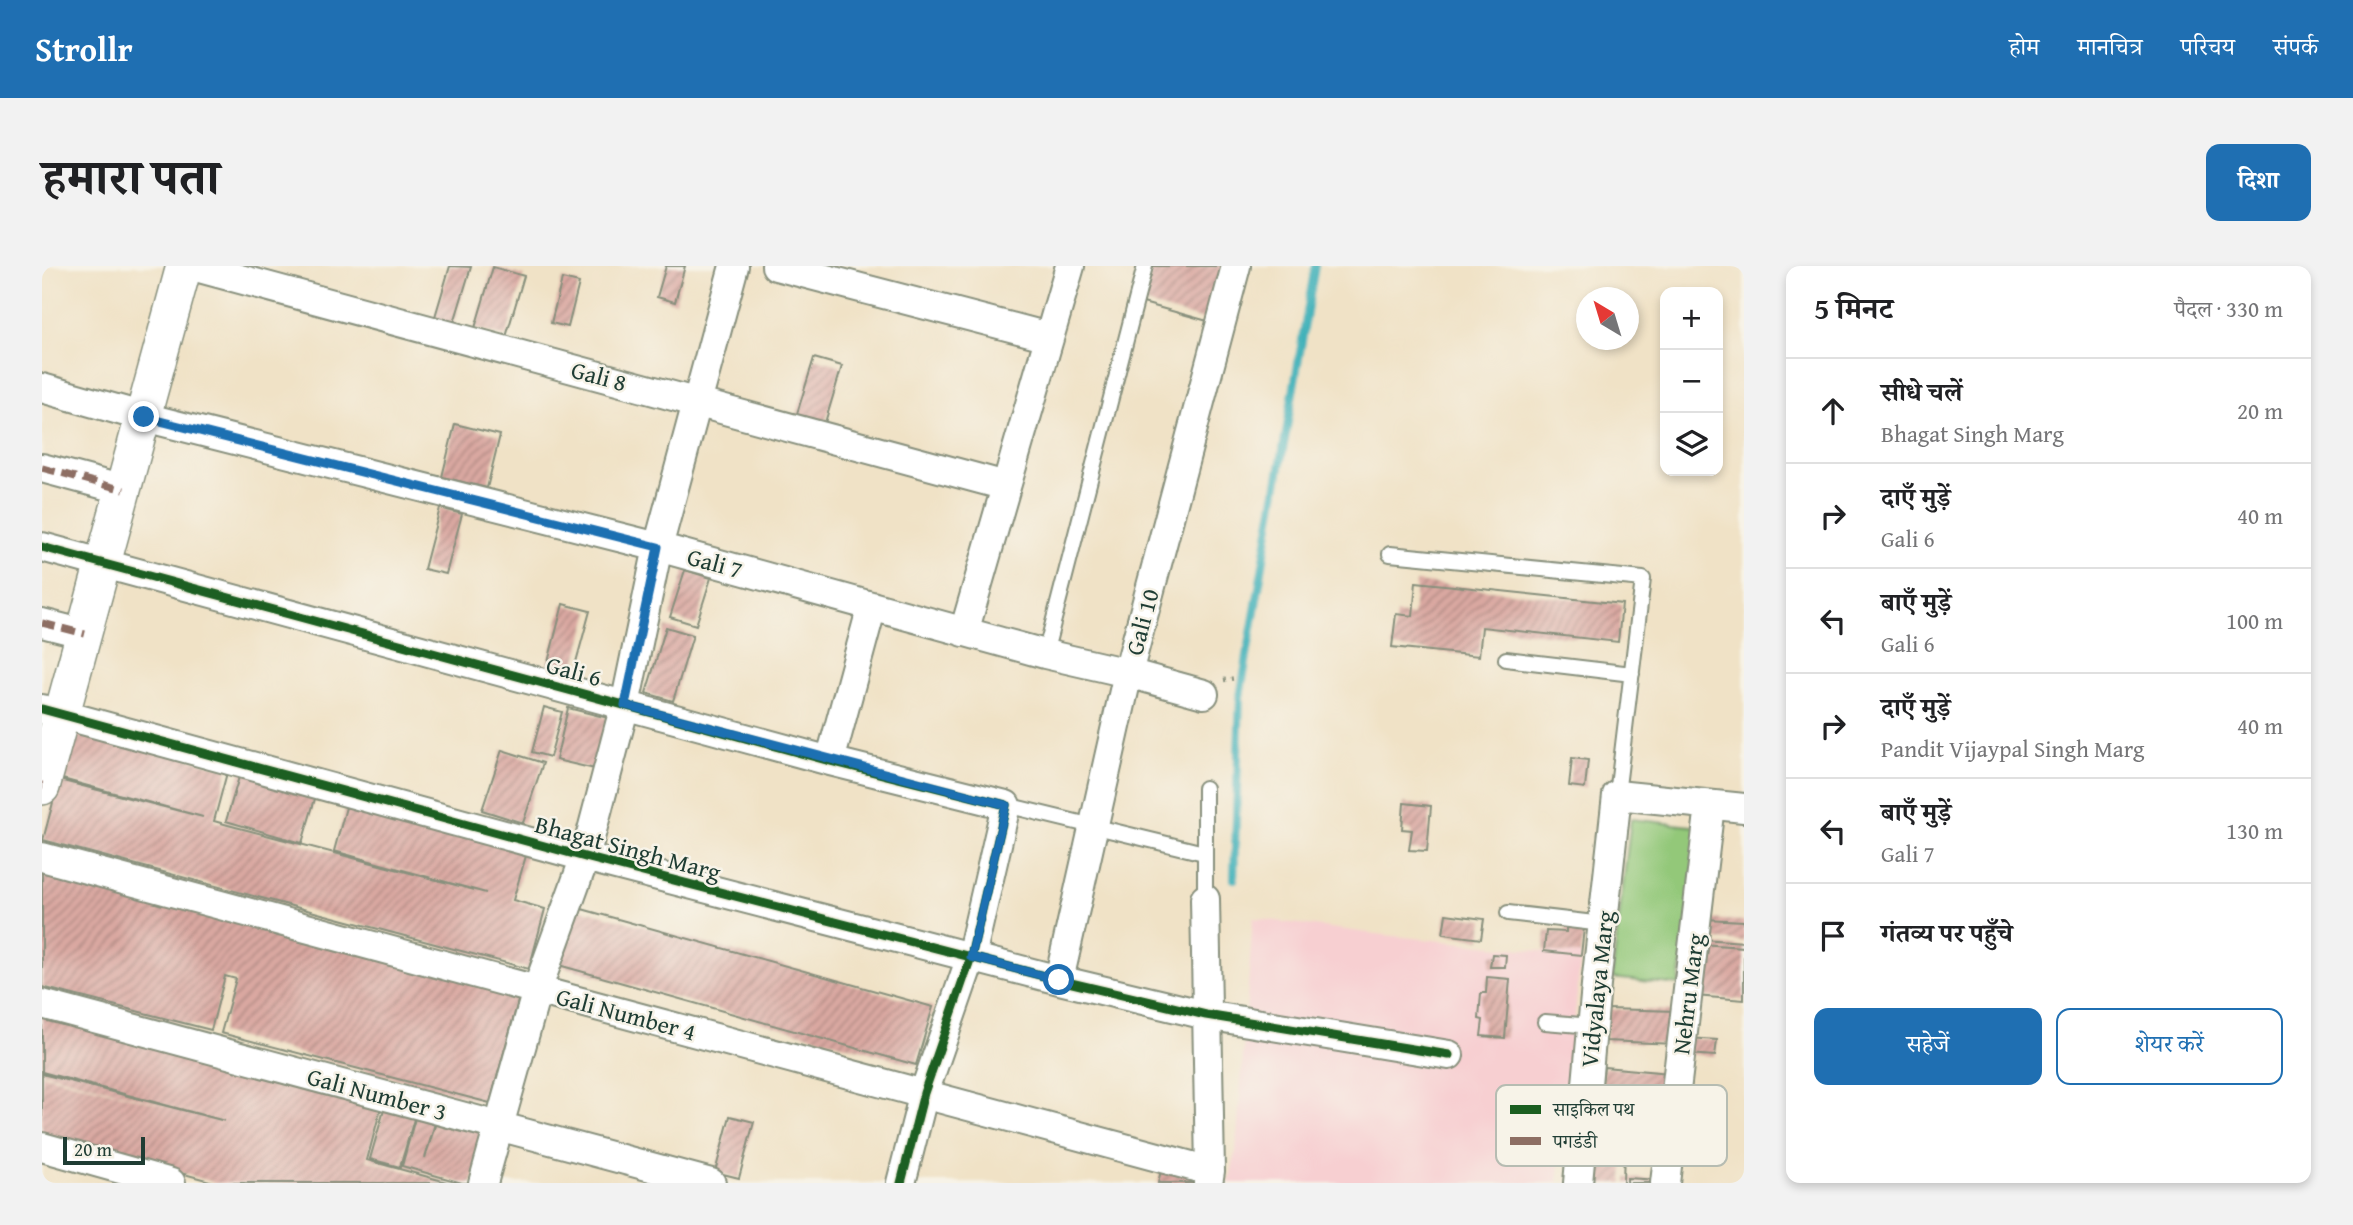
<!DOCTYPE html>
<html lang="hi">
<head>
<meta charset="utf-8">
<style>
	:root { --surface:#fff; --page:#f2f2f2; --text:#202124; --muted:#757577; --line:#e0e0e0; --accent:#1f6fb2 }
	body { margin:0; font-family:"Gentium Book Plus","Noto Serif Devanagari",serif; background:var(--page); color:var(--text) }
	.controls { position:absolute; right:21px; top:21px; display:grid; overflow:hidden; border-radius:14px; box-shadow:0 4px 10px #0003 }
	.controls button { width:63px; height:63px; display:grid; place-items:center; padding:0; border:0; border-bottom:2px solid var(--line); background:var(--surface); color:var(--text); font:35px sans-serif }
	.compass { position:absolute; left:1534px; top:21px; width:63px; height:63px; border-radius:50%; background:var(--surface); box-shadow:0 4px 10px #0003; rotate:322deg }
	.scale { position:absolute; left:21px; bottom:18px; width:82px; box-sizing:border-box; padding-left:7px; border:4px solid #1f3d34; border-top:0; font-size:19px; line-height:24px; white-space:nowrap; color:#1f3d34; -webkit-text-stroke:5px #f7f3e8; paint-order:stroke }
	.stop { position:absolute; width:21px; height:21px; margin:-16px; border:5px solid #1f6fb2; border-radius:50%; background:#fff }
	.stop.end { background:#1f6fb2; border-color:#fff; box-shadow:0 2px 7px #0008 }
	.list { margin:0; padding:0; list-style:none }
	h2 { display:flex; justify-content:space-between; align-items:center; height:91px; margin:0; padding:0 28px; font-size:30px }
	h2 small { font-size:23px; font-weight:400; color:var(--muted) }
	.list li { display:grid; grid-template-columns:46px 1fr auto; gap:21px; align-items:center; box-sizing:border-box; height:105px; padding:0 28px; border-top:2px solid var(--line) }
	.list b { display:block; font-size:26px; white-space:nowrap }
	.list p { margin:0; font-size:23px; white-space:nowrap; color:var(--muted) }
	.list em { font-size:23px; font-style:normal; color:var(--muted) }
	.actions { display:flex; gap:14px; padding:21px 28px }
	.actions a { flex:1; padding:16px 0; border:2px solid var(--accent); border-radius:14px; text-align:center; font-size:24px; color:var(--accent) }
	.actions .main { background:var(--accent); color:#fff }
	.icon { flex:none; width:38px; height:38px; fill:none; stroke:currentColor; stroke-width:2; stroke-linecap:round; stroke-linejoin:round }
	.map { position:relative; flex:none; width:1702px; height:917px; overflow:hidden; border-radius:14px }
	header { display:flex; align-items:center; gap:42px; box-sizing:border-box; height:98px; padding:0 35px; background:var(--accent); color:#fff }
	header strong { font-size:33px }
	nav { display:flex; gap:38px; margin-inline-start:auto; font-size:24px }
	.intro { display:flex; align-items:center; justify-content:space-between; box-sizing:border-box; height:168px; padding:0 42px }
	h1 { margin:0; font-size:49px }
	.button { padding:18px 32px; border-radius:14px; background:var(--accent); color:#fff; font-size:24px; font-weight:700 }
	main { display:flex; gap:42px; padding:0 42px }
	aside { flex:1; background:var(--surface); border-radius:14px; box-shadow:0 4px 10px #0003 }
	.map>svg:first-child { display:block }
</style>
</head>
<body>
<header>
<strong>Strollr</strong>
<nav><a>होम</a><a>मानचित्र</a><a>परिचय</a><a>संपर्क</a></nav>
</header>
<div class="intro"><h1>हमारा पता</h1><a class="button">दिशा</a></div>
<main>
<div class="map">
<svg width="1702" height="917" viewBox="0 0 1702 917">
	<defs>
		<pattern id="building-hatch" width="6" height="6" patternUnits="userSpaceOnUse" patternTransform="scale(1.75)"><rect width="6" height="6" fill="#daa8a1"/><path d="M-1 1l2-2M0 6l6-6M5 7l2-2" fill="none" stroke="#b08a84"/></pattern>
	</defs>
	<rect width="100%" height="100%" fill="#f7f3e8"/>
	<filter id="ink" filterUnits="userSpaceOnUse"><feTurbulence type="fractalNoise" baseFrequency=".0143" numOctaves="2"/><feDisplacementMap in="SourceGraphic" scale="14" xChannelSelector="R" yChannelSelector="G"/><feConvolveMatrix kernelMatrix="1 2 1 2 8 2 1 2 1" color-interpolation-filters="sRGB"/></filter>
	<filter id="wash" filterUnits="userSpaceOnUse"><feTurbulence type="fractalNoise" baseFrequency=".00686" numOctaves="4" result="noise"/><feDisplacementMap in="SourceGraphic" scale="28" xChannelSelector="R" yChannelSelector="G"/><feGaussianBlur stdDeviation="1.57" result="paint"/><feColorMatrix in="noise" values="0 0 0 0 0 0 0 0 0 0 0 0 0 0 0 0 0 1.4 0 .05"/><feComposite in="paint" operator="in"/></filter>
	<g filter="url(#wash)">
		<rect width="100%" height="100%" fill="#f0e2c6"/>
		<path fill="#f7cfd1" d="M1211 652 1342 669 1539 689 1516 917H1187L1194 885Z"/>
		<path fill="#93c879" stroke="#598256" stroke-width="2" d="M1589 553 1657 561 1637 719 1570 712Z"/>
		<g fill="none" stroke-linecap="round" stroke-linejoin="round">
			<path stroke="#41b1b9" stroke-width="8" d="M1192 613 1198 431 1273 0"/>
		</g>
		<g id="blocks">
			<path fill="url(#building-hatch)" d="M408 0 429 1 411 60 392 54Z
				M624 0H643L633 36 615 31Z
				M1110 0H1182L1169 56 1101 37Z
				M451 1 482 10 464 71 433 62Z
				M520 13 537 17 526 61 509 57Z
				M772 92 800 100 782 160 754 151Z
				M413 158 458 169 445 222 400 211Z
				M398 242 420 248 404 308 382 303Z
				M643 304 669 312 654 359 628 351Z
				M1374 316 1580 338 1576 376 1440 361 1437 390 1350 381 1354 348 1371 350Z
				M521 338 548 345 531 407 505 400Z
				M624 361 651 369 631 435 604 427Z
				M502 441 520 446 508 491 490 486Z
				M526 442 566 452 553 503 514 494Z
				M27 460 186 503 172 555 186 559 444 627 292 585 306 534 486 583 471 634 503 643 487 703 1 574 17 514 161 551 13 511Z
				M460 484 501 497 481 557 440 544Z
				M1530 492 1546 494 1543 522 1527 520Z
				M199 504 275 526 260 577 184 555Z
				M1362 537 1389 540 1385 585 1367 584 1370 564 1360 563Z
				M0 600 479 724 448 837 179 767 194 713 183 710 169 764 0 721Z
				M529 640 891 741 874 799 513 698Z
				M1404 648 1442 653 1439 673 1401 668Z
				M1662 653 1702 655V676L1660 673Z
				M1524 661 1542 662 1539 689 1502 685 1504 665 1524 666Z
				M1657 678 1702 681V734L1653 730Z
				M1450 688 1464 689 1463 701H1448Z
				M1445 711 1468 713 1463 772 1439 770 1441 754 1437 753 1439 727H1444Z
				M1565 743 1635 745 1633 778 1564 775Z
				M0 746 340 838 325 894 408 917H175L0 869V808L183 855 0 806Z
				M1646 772 1675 774 1673 790 1645 788Z
				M1562 801 1627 807 1624 840 1558 835Z
				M344 837 374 846 358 901 328 893Z
				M375 845 395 850 383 892 396 850 445 864 430 917H420L360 900Z
				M688 850 712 856 697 912 673 906Z
				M1550 883 1582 884 1581 917H1548Z
				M1120 900 1156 911 1155 917H1116Z
				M1585 912 1617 914V917H1585Z"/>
		</g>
	</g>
	<g filter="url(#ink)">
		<use href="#blocks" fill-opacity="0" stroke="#88907d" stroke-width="2"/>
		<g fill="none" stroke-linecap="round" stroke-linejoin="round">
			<g stroke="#88907d" stroke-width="18">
				<path id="service" d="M1348 288 1601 313 1575 529
					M1003 388 1103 0
					M1464 393 1590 408
					M964 539 1162 587
					M1163 633V522
					M1466 647 1561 658
					M1503 756 1550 760"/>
			</g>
			<g stroke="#88907d" stroke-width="32">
				<path id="minor" d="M150 0 964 220
					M734 0 1007 71
					M0 122 102 151 616 281 1003 388 1086 407 1162 428
					M0 202 82 224
					M0 281 788 495 964 539 929 691 882 827 859 917
					M0 357 43 368
					M922 366 1028 0
					M0 443 543 591 1017 714 1164 749 1407 789
					M788 495 830 340
					M0 591 1168 905
					M1163 633 1168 905 1166 917
					M1017 714 1086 407 1194 0
					M0 738 669 917
					M0 881 129 917
					M441 917 495 724 543 591 583 439 616 281 692 0
					M1536 917 1554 719 1575 529 1702 542
					M1623 917 1668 539"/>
			</g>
			<g stroke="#88907d" stroke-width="38">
				<path id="tertiary" d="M0 521 142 0"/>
			</g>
			<path stroke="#88907d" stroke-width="4.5" stroke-dasharray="2 5" stroke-linecap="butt" d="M1182 414 1194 412"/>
			<use href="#service" stroke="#fff" stroke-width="14"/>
			<use href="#minor" stroke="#fff" stroke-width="28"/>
			<use href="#tertiary" stroke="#fff" stroke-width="35"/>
			<path stroke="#8d6e63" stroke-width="7" stroke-dasharray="14 7" stroke-linecap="butt" d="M0 202 82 224
				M0 357 43 368
				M0 519H1"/>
			<g stroke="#f7f3e8" stroke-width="13">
				<path id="cycleway" d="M0 281 788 495 964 539 929 691 882 827 859 917
					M0 443 543 591 1017 714 1164 749 1407 789"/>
			</g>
			<use href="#cycleway" stroke="#1b5e20" stroke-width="9"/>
		</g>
	</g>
	<g fill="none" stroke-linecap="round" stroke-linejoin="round" filter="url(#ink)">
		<path stroke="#1f6fb2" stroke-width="9" d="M102 151 616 281 583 439 964 539 929 691 1017 714"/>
	</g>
	<g text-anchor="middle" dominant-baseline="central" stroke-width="5" stroke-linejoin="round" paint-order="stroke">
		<g font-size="24" fill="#1f3d34" stroke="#f7f3e8">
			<text transform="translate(557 110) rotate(15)">Gali 8</text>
			<text transform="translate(673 297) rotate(15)">Gali 7</text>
			<text transform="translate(1100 356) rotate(-75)">Gali 10</text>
			<text transform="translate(532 405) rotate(15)">Gali 6</text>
			<text transform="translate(586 582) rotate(15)">Bhagat Singh Marg</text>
			<text transform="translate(1555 723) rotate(-84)">Vidyalaya Marg</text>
			<text transform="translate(1646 728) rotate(-83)">Nehru Marg</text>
			<text transform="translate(584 748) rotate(15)">Gali Number 4</text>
			<text transform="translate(335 828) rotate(15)">Gali Number 3</text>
		</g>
	</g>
	<rect x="1454" y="819" width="231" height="81" rx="10" fill="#f7f3e8" stroke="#b6bcb2" stroke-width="2"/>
	<rect x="1468" y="839" width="31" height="9" fill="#1b5e20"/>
	<rect x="1468" y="871" width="31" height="8" fill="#8d6e63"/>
	<g font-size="19" fill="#1f3d34">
		<text x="1511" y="850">साइकिल पथ</text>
		<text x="1511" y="882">पगडंडी</text>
	</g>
</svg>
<div class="controls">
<button>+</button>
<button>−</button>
<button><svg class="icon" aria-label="layers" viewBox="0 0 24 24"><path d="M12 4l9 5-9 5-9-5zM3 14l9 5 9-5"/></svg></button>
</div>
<svg class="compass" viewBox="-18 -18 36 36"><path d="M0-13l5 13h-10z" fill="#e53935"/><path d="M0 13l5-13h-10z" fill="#757577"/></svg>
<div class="scale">20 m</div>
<div class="stop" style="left:1017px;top:714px"></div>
<div class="stop end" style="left:102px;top:151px"></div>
</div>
<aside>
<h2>5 मिनट<small>पैदल · 330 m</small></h2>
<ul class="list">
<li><svg class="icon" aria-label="ahead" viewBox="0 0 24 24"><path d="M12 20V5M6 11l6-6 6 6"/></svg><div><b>सीधे चलें</b><p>Bhagat Singh Marg</p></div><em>20 m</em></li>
<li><svg class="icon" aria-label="right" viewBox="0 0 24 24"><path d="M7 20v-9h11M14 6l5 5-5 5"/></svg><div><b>दाएँ मुड़ें</b><p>Gali 6</p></div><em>40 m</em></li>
<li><svg class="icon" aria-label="left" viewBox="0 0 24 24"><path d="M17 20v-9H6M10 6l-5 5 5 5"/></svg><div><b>बाएँ मुड़ें</b><p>Gali 6</p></div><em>100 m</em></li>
<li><svg class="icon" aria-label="right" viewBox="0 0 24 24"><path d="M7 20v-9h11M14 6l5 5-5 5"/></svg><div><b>दाएँ मुड़ें</b><p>Pandit Vijaypal Singh Marg</p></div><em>40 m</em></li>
<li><svg class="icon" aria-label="left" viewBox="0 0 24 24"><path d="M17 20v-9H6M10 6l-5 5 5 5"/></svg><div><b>बाएँ मुड़ें</b><p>Gali 7</p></div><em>130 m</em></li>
<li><svg class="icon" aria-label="arrive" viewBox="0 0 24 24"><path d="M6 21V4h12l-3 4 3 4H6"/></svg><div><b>गंतव्य पर पहुँचे</b></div></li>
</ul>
<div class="actions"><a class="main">सहेजें</a><a>शेयर करें</a></div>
</aside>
</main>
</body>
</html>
